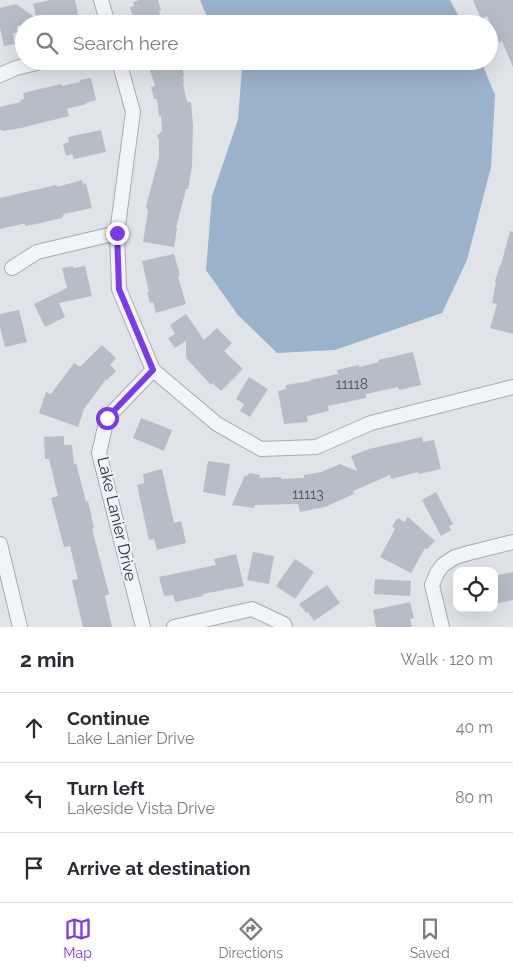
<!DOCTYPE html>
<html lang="en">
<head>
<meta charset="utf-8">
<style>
	:root { --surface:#fff; --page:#f2f2f3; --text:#2b2b33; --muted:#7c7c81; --line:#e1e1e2; --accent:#7c3aed }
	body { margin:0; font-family:Raleway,sans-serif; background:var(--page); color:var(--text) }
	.controls { position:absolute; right:15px; bottom:15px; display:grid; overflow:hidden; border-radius:10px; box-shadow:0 5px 20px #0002 }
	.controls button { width:45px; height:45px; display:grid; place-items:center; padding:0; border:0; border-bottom:1px solid var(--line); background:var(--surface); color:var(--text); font:25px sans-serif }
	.stop { position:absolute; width:15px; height:15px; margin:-11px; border:4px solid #7c3aed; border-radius:50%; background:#fff }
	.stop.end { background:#7c3aed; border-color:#fff; box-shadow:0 1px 5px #0008 }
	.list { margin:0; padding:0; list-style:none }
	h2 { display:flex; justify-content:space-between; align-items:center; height:65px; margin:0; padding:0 20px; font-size:21px }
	h2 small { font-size:16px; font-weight:400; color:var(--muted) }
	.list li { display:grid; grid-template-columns:32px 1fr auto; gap:15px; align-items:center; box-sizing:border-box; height:70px; padding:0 20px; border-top:1px solid var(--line) }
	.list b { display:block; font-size:19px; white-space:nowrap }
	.list p { margin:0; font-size:16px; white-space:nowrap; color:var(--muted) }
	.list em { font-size:16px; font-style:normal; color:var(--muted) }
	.icon { flex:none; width:28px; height:28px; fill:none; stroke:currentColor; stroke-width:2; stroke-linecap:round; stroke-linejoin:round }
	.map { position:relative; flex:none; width:513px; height:627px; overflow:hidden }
	.search { position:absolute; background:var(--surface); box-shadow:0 5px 20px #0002; left:15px; right:15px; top:15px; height:55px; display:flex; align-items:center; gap:12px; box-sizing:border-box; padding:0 18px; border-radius:28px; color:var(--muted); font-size:19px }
	.sheet { height:275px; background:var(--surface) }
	nav { display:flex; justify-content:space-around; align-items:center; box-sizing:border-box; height:70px; border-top:1px solid var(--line); background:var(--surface); font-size:14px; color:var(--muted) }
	nav a { display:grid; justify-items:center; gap:2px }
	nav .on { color:var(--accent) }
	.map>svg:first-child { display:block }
</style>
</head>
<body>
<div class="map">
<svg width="513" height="627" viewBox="0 0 513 627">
	<rect width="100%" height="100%" fill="#e0e4e9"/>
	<path fill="#9ab2ca" d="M200 0H450L463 24H210Z
		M238 61H481L495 95 491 167 467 260 442 313 335 350 277 353 238 315 206 270 212 196 238 120 242 67Z"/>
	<path fill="#b7bdc6" d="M50 0H75L80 24H24V25L17 26 18 32 13 34 15 44 4 46 0 28V8L16 4 37 19 33 4Z
		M139 0H158L161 10 159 11 163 24H135L130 7 134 6 133 2Z
		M473 0H513V67L502 41 499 43 487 16 481 19Z
		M147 61H181L184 75 183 76 184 83 183 84 187 102H191L193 126 192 167 188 189H186L176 228H177L174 247 143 242 148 211 146 207 159 157V139L157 136 162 131 161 116H159L157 99H154L151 87 155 86Z
		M91 78 96 100 86 103V104L67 109 69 116 21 128 3 131V130H0V107L21 102 20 100 24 99 23 93 61 84 62 86 80 82V80Z
		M101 130 106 152 74 159 72 154 66 156 63 144 69 142 68 137Z
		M82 180 83 184 86 183 92 208 64 214 62 218 36 224 25 226V224H22L0 229V198L56 185 57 187Z
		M510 231 513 232V334L490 328 497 304 492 303 496 282 495 281 500 265H501Z
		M174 254 180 275 178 276 186 304 156 313 153 302 150 303 147 292H149L142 261Z
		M73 266V268L85 266 92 296 59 303 65 317 45 327 34 304 67 288 62 268Z
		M19 310 27 342 5 347 0 327V314Z
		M186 314 204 340 217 328 232 343 224 351 243 369 221 391 212 383 211 385 186 358V341L175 348 168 338 175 334 170 325Z
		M102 345 116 358 110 365 116 371 107 380 106 379 84 409 78 427 39 413 46 392 51 394 74 363 80 367Z
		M413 352 421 385 399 390 398 387 366 394V398L328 406 329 411 307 416 308 422 284 424 278 391 286 389V385L310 381V380L338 374 337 370 359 365V367L379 362 378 360Z
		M249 377 268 389 250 417 240 411 244 404 236 399Z
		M141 418 172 430 164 451 133 438Z
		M64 436V445H72L74 464 76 463 86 502 88 501 94 528 92 529 109 594 105 596 112 627H83L77 602 72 580 78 579 70 546 64 547 51 498 58 496 49 459H45L44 437Z
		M422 437 423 442 434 440 441 469 419 474 418 472 391 479 390 475 353 491 354 494 325 507 300 512 298 504 255 505 254 508 232 505 245 475 248 476 249 473 260 475 259 478 281 477V479L304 478V475L321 472 340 464 357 471 351 456 369 449Z
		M208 461 230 464 225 496 203 492Z
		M162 469 174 523 181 521 186 543 157 550 154 539 149 540 137 485 144 483 143 474Z
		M436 492 453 524 449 526 451 530 441 536 422 500Z
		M408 517 435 541 427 549 425 548 411 573 380 557 395 529 392 526 398 518 404 522Z
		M253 552 274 556 269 584 247 580Z
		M236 554 244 586 203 594V596L175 602 173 595 164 596 159 577 216 565 214 559Z
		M295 559 314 572 295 599 276 586Z
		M513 572V600L494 604V576Z
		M375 579 411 581 410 596 374 594Z
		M327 585 340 603 314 621 308 612 306 613 299 604Z
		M410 602 414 618 410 619 412 627H376L373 610Z"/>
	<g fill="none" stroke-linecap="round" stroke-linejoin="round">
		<g stroke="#a5abb3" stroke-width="16">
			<path id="minor" d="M101 0 108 24
				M119 61 133 112 117 233 119 289 153 370 217 424 261 449 316 447 371 423 513 387
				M0 75 16 68 45 61
				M12 268 37 252 117 233
				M0 544 20 627
				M143 627 99 453 107 418 153 370
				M174 627 252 609 284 624 285 627
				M442 627 432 585 437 573 443 565 455 557 469 553 513 542"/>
		</g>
		<use href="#minor" stroke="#f2f4f7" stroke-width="14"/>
	</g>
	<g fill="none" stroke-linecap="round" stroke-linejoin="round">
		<path stroke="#7c3aed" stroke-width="6" d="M107 418 153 370 119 289 117 233"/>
	</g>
	<g text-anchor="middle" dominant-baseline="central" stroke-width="4.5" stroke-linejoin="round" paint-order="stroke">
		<g font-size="14" fill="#4c5462">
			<text x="352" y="384">11118</text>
			<text x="308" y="494">11113</text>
		</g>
		<g font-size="16" fill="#283141" stroke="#eff2f6">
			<text transform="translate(117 519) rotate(77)">Lake Lanier Drive</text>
		</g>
	</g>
</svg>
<div class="controls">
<button><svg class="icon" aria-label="locate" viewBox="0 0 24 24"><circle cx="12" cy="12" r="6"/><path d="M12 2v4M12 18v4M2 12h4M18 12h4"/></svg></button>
</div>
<div class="stop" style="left:107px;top:418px"></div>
<div class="stop end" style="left:117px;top:233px"></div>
<div class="search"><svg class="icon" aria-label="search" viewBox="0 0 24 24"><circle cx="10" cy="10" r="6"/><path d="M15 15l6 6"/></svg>Search here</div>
</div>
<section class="sheet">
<h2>2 min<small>Walk · 120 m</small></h2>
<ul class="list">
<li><svg class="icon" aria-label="ahead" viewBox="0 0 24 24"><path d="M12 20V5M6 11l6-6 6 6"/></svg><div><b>Continue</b><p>Lake Lanier Drive</p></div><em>40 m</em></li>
<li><svg class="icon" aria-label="left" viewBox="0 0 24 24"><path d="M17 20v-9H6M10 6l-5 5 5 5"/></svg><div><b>Turn left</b><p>Lakeside Vista Drive</p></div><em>80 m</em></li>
<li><svg class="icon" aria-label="arrive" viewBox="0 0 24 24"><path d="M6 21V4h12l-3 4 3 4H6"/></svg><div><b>Arrive at destination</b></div></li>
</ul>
</section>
<nav>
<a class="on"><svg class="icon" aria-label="map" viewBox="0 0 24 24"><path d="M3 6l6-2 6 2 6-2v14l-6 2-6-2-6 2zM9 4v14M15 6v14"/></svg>Map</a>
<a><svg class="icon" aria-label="directions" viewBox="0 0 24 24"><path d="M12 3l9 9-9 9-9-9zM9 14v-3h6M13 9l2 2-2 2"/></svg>Directions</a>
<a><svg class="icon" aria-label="saved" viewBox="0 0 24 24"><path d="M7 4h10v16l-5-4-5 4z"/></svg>Saved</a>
</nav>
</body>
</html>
